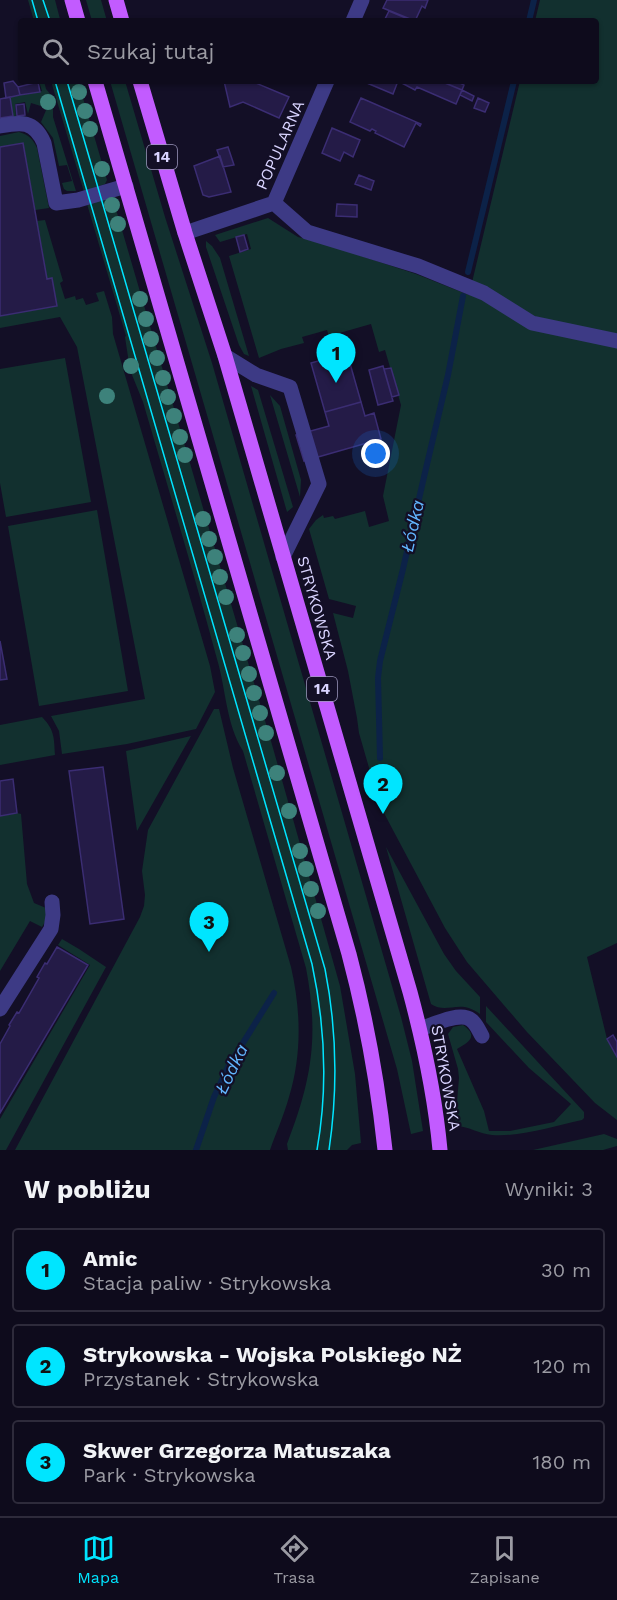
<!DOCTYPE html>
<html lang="pl">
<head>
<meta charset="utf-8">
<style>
	:root { --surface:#0e0b1c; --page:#1c1929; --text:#f1f3f6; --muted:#9b9ba3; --line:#2e2b3b; --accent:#00e5ff }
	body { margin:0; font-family:"Work Sans",sans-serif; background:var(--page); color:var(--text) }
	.you { position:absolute; left:376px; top:454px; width:21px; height:21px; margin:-15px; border:4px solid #fff; border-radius:50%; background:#1a73e8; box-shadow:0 0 0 9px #1a73e833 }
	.badge { display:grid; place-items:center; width:39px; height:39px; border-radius:50%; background:var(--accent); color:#111; font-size:20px; font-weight:700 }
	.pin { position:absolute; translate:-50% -50px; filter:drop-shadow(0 2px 3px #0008) }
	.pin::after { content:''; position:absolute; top:32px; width:21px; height:18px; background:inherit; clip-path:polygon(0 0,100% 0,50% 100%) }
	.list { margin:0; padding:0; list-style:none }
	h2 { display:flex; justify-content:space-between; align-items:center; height:78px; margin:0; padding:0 24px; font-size:26px }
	h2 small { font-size:20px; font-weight:400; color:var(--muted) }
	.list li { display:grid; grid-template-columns:39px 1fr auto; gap:18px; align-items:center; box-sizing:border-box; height:84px; margin:0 12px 12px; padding:0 12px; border:2px solid var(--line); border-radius:6px }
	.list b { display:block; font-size:22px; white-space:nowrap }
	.list p { margin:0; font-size:20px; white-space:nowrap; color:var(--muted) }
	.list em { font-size:20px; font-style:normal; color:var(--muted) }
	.icon { flex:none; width:33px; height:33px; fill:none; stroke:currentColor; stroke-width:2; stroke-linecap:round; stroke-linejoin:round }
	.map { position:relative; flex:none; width:617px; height:1150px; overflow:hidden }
	.search { position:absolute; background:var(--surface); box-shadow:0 2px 4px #0004; left:18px; right:18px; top:18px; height:66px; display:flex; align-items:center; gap:15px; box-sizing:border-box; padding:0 21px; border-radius:6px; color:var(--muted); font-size:22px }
	.sheet { height:366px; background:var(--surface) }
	nav { display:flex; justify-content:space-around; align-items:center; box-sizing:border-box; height:84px; border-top:2px solid var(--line); background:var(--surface); font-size:16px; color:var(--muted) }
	nav a { display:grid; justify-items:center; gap:3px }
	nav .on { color:var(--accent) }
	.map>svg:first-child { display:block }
</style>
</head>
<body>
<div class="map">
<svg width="617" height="1150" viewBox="0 0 617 1150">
	<rect width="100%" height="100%" fill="#130f26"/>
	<path fill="#12302f" d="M28 0H55L60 19 59 21H34Z
		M86 0H101L107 21H92Z
		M540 0H617V943L587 957 607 1039 617 1057V1120L595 1103 527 1032 467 962 445 928 385 815 378 799 359 733 357 718 348 671 333 613 353 618 356 606 329 599 309 529 316 520 323 515 324 518 333 516 335 519 365 511 369 527 389 521 383 496 401 405 385 350 379 352 371 324 329 336 327 330 302 337 304 343 281 349 259 358 229 256 251 249 247 234 220 242 215 235 268 218 298 237 325 244 416 274 469 295 520 81H596V21H535Z
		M39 81H44L46 89 51 95 53 103V117L76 191H67L64 189 62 183 72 181 67 165 59 166 53 138 41 122 47 108 31 103 28 114 25 102 15 104 16 117 13 118 10 97 42 91Z
		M51 81H78L107 180 105 184 84 192Z
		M110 81H125L165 217 212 363 401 1017 412 1061 423 1131 411 1134 397 1069Z
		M19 132C29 135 33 139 37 148L49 208 35 210 23 143 0 147V136Z
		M110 198 113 199 271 741 340 986 355 1074 361 1143 352 1145 347 1150H288L287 1144C312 1079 319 1037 306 968L243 751C226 724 226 689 217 659 194 573 168 488 143 402L130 370 125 337 126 336 87 204Z
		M45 220 63 281 60 283 65 299 75 296 76 300 83 298 86 305 99 301 96 293 104 291 112 317 113 334 210 666 215 692 196 729 127 744 62 754 59 731 51 716 145 699 77 347 60 317 0 328V316L57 306 52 279H47L37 221Z
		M206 241 212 246 220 258 249 356 244 354 239 345 206 247Z
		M65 358 91 502 6 517 0 483V369Z
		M251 386 258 390 293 507 287 512Z
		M270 395 280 406 301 480 300 497Z
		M97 510 128 691 39 706 8 526Z
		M214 709H219L233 768 291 967C301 1010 302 1055 289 1097 284 1115 276 1133 270 1150H15L140 917 144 906 145 895 142 871 148 830Z
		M42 717C55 730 54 739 55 755L0 765V725Z
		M191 736 137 831 126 751Z
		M17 813 21 814 27 884 34 903 46 908 48 917 42 927 30 921 0 971V816Z
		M386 847 444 954 456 971 480 997V1014C459 998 448 1015 431 1004Z
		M62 939 79 949 106 967 6 1150H0V1119L90 965 58 945Z
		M486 1006 584 1112V1118L582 1120C553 1126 522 1137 492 1135 480 1134 468 1126 455 1126L459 1078 458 1069 448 1034 453 1027 463 1025C480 1037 467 1043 457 1049L484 1111 489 1131H510L554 1122 571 1104 529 1068 486 1022Z
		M604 1134 617 1139V1146L603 1150H533Z"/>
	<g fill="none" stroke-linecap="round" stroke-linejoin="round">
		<path stroke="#0c2248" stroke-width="6" d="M529 21 534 0
			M468 272 514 81
			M380 758 378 678 380 661 403 569 424 477 448 375 463 296
			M196 1150 214 1097 228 1067 274 993"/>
	</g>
	<path fill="#241b47" stroke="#3b2d73" stroke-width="1.5" d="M387 0H428L425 8 422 6 415 21 383 8Z
		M389 11 413 21H384Z
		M13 81 18 87 20 95 6 98 4 83Z
		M224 81H251L289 97 279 118 243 102 230 107Z
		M368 81H398L393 94 367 83Z
		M398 81H440L462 90 456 104 417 87 415 90Z
		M443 81H456L464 85 462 90 443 82Z
		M38 82 40 92 20 95 18 87Z
		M462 90 474 96 472 101 460 95Z
		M10 97 13 116 0 118V99Z
		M361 98 421 124 420 126 416 123 404 147 375 133 376 131 372 129 370 131 350 122Z
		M478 98 489 103 485 112 474 108Z
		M24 104 25 115 17 116 16 105Z
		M332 128 360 140 353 157 344 152 340 161 322 153Z
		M23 143 47 279 52 278 57 306 0 316V147Z
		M228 147 234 165 223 167 217 150Z
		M220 156 231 192 209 197 203 195 194 166Z
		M359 175 374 181 371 190 355 184Z
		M337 204 357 205V217L336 216Z
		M244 235 248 249 240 252 236 237Z
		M347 353 361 402 325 412 311 363Z
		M383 366 393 401 378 405 369 370Z
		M391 368 399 395 392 397 384 369Z
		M361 402 365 416 374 413 381 439 304 461 296 435 329 426 325 412Z
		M0 641 7 679 0 680Z
		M103 767 124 919 90 924 69 771Z
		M13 779 17 813 0 816V781Z
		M57 947 88 965 0 1113V1044L10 1026 9 1025 17 1012 19 1013 39 978 37 977 45 963 47 964Z
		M613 1035 617 1042V1057L607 1039Z"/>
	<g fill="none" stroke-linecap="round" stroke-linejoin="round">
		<path stroke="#3d3a85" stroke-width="15" d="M353 21 362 0
			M0 126C21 122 34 120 44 143L56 203 78 200 126 186
			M274 203 307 232 418 266 484 293 532 323 617 341
			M185 233 274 203 327 81
			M225 356 256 375 290 387 319 484 283 557
			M0 1009 51 929 53 915 52 902
			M420 1029C432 1025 460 1011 471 1020 476 1023 479 1031 482 1036"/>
		<path stroke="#c25bff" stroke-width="15" d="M72 0 78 21
			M116 0 122 21
			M95 81 349 954C366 1018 378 1084 385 1150
			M140 81 185 233 225 356 410 992C424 1044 435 1096 440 1150"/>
		<path stroke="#00e5ff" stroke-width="1.5" d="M32 0 38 21
			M43 0 50 21
			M55 81 312 964C325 1025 328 1088 317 1150
			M67 81 325 969C337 1030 338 1089 329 1150"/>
	</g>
	<g fill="#3d827b">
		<circle cx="79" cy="92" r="8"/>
		<circle cx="48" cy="102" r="8"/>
		<circle cx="85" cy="111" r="8"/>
		<circle cx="90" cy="129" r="8"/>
		<circle cx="102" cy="169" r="8"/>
		<circle cx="112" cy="205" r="8"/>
		<circle cx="118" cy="224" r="8"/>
		<circle cx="140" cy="299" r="8"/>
		<circle cx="146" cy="319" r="8"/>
		<circle cx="151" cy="339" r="8"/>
		<circle cx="157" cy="358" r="8"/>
		<circle cx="131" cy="366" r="8"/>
		<circle cx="163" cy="378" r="8"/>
		<circle cx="107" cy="396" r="8"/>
		<circle cx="168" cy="397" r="8"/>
		<circle cx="174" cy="416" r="8"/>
		<circle cx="180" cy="437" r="8"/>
		<circle cx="185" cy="455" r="8"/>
		<circle cx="203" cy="519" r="8"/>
		<circle cx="209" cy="539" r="8"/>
		<circle cx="215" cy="557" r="8"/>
		<circle cx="220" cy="577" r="8"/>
		<circle cx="226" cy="597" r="8"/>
		<circle cx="237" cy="635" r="8"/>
		<circle cx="243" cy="653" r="8"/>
		<circle cx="249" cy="674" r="8"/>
		<circle cx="254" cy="693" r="8"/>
		<circle cx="260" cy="713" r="8"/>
		<circle cx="266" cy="733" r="8"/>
		<circle cx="277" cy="773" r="8"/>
		<circle cx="289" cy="811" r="8"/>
		<circle cx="300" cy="851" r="8"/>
		<circle cx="306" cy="869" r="8"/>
		<circle cx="311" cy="889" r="8"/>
		<circle cx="318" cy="911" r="8"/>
	</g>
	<g text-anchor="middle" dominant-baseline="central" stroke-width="4.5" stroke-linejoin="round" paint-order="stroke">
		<g fill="#130f26" stroke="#9e99be" stroke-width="1.5">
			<rect x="147" y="145" width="30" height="24" rx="4.5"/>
			<rect x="307" y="677" width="30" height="24" rx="4.5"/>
		</g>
		<g font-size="15" font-weight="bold" fill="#d9d4ff">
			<text x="162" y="157">14</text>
			<text x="322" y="689">14</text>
		</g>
		<g font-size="16" fill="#d9d4ff" stroke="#130f26">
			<text transform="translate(280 145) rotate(-66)">POPULARNA</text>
			<text transform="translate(317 608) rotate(74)">STRYKOWSKA</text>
			<text transform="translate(446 1078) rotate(80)">STRYKOWSKA</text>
		</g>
		<g font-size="18" font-style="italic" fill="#62b6ff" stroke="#130f26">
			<text transform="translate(412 526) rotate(-77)">Łódka</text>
			<text transform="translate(231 1069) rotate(-64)">Łódka</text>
		</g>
	</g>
</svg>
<div class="you"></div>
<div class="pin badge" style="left:336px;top:383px">1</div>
<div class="pin badge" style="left:383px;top:814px">2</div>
<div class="pin badge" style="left:209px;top:952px">3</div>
<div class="search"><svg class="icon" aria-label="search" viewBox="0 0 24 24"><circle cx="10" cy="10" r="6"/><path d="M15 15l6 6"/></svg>Szukaj tutaj</div>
</div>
<section class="sheet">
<h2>W pobliżu<small>Wyniki: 3</small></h2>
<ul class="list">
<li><span class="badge">1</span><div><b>Amic</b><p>Stacja paliw · Strykowska</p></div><em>30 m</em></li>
<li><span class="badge">2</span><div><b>Strykowska - Wojska Polskiego NŻ</b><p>Przystanek · Strykowska</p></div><em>120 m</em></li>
<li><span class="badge">3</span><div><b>Skwer Grzegorza Matuszaka</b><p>Park · Strykowska</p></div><em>180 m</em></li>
</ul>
</section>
<nav>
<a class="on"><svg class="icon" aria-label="map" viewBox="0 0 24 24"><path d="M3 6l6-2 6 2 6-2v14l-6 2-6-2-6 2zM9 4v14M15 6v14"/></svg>Mapa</a>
<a><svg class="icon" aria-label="directions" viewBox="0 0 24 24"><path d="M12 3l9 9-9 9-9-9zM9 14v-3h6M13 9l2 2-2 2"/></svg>Trasa</a>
<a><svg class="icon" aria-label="saved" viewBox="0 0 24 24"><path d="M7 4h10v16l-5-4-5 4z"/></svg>Zapisane</a>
</nav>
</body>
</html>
